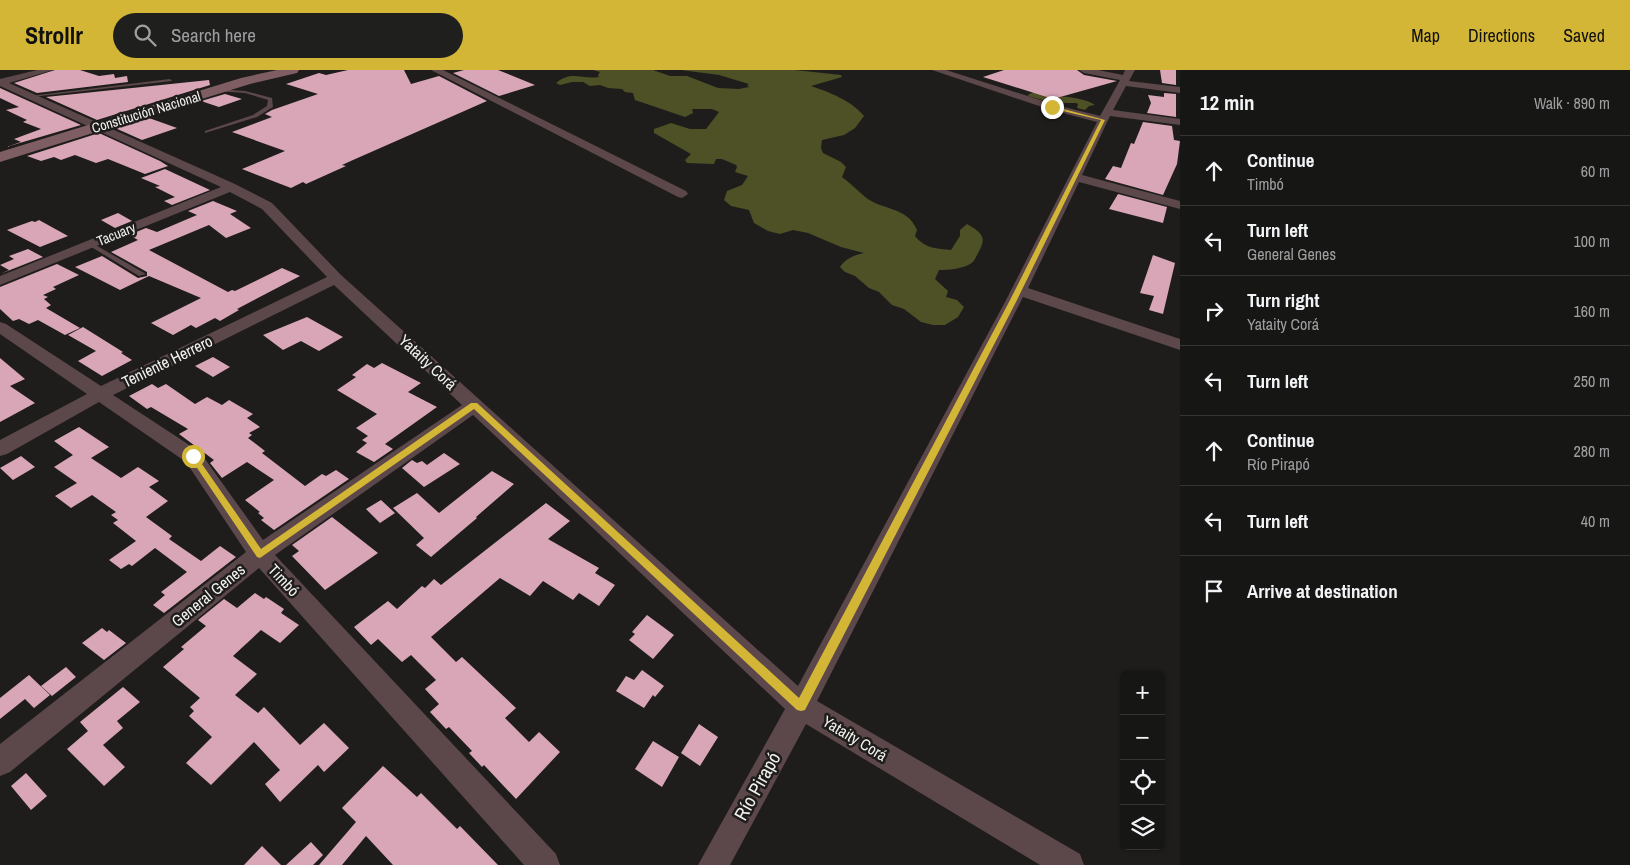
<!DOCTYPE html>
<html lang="en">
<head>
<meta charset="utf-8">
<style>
	:root { --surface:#161614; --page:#1f1f1d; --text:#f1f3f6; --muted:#9e9fa0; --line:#353534; --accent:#d3b635 }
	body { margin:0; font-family:"Archivo Narrow",sans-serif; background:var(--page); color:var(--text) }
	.controls { position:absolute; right:15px; bottom:15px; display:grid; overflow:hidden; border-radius:8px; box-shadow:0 1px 4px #0004 }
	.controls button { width:45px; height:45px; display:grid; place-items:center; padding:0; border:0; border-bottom:1px solid var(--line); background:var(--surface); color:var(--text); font:25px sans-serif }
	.stop { position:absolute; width:15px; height:15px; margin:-11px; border:4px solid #d3b635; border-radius:50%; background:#fff }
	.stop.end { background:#d3b635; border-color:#fff; box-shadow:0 1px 5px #0008 }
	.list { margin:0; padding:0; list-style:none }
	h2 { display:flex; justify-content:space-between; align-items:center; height:65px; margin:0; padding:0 20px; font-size:21px }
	h2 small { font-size:16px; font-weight:400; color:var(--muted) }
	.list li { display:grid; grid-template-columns:32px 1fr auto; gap:15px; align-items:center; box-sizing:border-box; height:70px; padding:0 20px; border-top:1px solid var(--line) }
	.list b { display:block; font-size:19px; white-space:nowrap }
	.list p { margin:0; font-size:16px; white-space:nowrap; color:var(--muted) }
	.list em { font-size:16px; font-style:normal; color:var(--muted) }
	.icon { flex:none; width:28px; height:28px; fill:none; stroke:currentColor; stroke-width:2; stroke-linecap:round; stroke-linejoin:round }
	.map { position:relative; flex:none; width:1180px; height:795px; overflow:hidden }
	header { display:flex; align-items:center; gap:30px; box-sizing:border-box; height:70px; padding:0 25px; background:var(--accent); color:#111 }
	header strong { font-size:24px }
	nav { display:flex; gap:28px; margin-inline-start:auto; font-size:18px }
	.search { width:350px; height:45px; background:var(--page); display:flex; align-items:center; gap:12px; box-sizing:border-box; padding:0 18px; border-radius:28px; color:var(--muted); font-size:19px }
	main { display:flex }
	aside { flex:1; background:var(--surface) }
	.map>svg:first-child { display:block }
</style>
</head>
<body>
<header>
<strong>Strollr</strong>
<div class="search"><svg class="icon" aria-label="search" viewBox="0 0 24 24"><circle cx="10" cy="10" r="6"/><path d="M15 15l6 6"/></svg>Search here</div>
<nav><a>Map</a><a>Directions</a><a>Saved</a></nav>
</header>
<main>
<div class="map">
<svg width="1180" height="795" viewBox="0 0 1180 795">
	<rect width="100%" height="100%" fill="#1e1d1b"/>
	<path fill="#4e5125" d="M593 0H653L670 6H687L718 18 739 19 749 17 747 15 749 14 719 5 681 0H795L841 5 842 7 811 16C829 22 852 31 864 46L855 58 844 65 822 70 821 78 823 83 841 92 846 97 842 107C850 113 856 119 863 125 879 141 907 135 917 160L915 166C924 178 937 179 951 180L960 166V160L967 154C984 164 987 168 977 185 975 189 974 192 970 194 962 199 948 200 939 200L935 209 948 221 946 227 957 230 964 237 958 247 945 255H933L921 252 904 239 892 235 879 222 869 218 855 206 845 202 840 197C846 188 855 185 864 183L841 177 808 163 793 160 780 164 768 161 754 153 749 140 731 136 724 130 727 121 742 115 748 106 735 102 737 97 736 95 722 89H716L714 94 687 93 685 90 691 84 654 63V59L671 53 690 59H706L719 42 712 39H692L693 43 685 47 635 30 633 23 625 22 622 19 608 18 600 15 590 16 583 12H572L560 15 556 13C572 0 581 10 599 7L598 5 600 2Z
		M1035 22 1049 28C1058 24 1086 28 1095 35L1089 36 1085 40 1077 38 1078 34 1076 33H1053L1028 26 1029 24Z"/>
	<path fill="#d9a6b7" d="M55 0H80L99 6 114 4 115 8 127 6 128 12 37 23 14 13Z
		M348 0H404L411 14 439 6 487 31 353 90 342 95 346 96 306 114 303 112 291 118 242 99 285 81 232 62 272 47 265 44 272 40 318 24 286 14 319 3 326 5Z
		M464 0H498L535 15 499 26 453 3Z
		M1004 0H1077L1084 5 1117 11 1053 29 983 7Z
		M1160 0H1176V15L1162 13Z
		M209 10 210 15 97 50 46 27Z
		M0 18 81 55 6 77 21 72 14 69 41 59 23 52 27 50 6 40 19 37 0 28Z
		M1164 23 1176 24V47L1147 43 1151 33 1148 25 1164 27Z
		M225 24 242 29 219 37 201 31Z
		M149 48 177 58 142 70 115 58Z
		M1143 52 1172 56 1174 70 1180 71 1177 94 1163 125 1105 109 1113 96 1121 98 1131 73 1134 74Z
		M99 63 160 91 168 96 145 104 108 89 96 93 75 85 61 90 54 87 41 91 27 86Z
		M165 99 210 120 172 135 164 131 175 127 155 117 160 116 141 108Z
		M1118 124 1167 137 1163 153 1109 139Z
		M213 131 237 141 230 144 251 158 226 168 209 155 149 180 228 222 232 220 235 221 282 198 300 206 237 239 239 240 220 251 215 248 196 258 191 255 173 265 151 253 201 228 149 206 120 220 75 197 102 186 138 208 147 206V202L111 182 138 170 129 165 146 158 157 162 197 145 188 141Z
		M118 143 132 151 115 158 101 150Z
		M39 150 68 166 40 177 7 160 32 151 35 152Z
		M28 179 43 187 0 204 9 200 0 195 14 189 9 186Z
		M1153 185 1175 193 1163 244 1149 240 1154 226 1140 223Z
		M57 194 79 205 53 217 56 219 43 225 48 227 44 229 51 235 46 238 80 258 65 265 38 250 29 254 19 249 13 251 0 239V217Z
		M307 247 343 267 319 281 301 271 283 280 263 265Z
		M83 257 123 282 121 283 132 290 102 306 78 291 96 281 68 265Z
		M213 287 230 297 213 307 195 296Z
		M0 288 25 309 10 316 35 333 0 352Z
		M382 293 421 313 408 322 437 337 385 374 393 379 374 392 356 382 367 373 362 370 368 366 356 358 377 344 337 320 356 307 352 305 367 294 374 298Z
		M152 314 158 318 166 314 195 334 207 327 222 335 229 330 253 344 247 348 260 357 249 363 252 365 248 368 265 381 262 383 305 416 322 404 326 406 336 400 349 409 274 460 261 450 264 448 258 443 260 442 245 430 274 410 247 392 222 408 210 393 214 390 179 364 188 359 151 337 147 339 129 326Z
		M79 357 109 377 91 388 121 408 138 397 159 411 149 417 168 431 146 447 172 466 169 469 201 491 220 476 236 487 164 543 153 535 165 525 161 522 187 502 155 478 132 496 129 494 121 499 109 490 136 471 113 453 118 450 111 445 116 442 92 425 71 438 55 426 77 413 54 397 73 385 54 371Z
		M444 383 460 394 424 417 402 398 412 390 417 393 422 391 427 395Z
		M21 386 35 397 13 410 0 398Z
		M492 401 514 414 476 447 477 448 431 487 416 475 424 468 393 438 417 423 439 443Z
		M381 430 395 443 380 453 366 439Z
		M546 433 570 451 548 469 599 498 595 503 615 515 599 536 579 523 573 530 543 511 530 526 500 508 431 567 456 592 462 587 516 638 505 648 529 672 539 662 560 682 516 729 484 695 482 697 469 683 472 681 449 657 446 659 430 642 439 634 425 619 436 610 411 585 402 592 378 569 371 575 354 557 388 531 397 539 422 516 425 518 434 509 441 515Z
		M332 447 378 483 325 520 292 486 299 481 292 475Z
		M255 523 264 529 266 527 284 539 281 543 299 555 280 573 261 560 233 586 257 604 235 625 258 643 264 637 300 675 324 653 349 678 324 702 318 695 280 732 265 714 280 700 254 672 211 715 186 693 212 667 189 646 194 641 190 637 200 628 163 597 184 579 181 577 206 556 198 550 224 529 237 538Z
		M647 545 674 565 653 589 629 570 635 564 632 562Z
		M102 558 107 562 109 560 126 573 104 590 82 573Z
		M66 597 76 607 52 626 41 616Z
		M642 600 664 616 655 627 653 625 644 638 616 621 626 606 634 610Z
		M29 605 50 625 34 638 25 629 0 649V628Z
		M123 617 140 632 117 651 123 658 103 675 125 697 104 716 67 679 88 661 80 652Z
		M699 654 718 667 700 696 681 683Z
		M653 671 679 687 662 717 635 699Z
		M383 696 417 727 421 723 457 759 460 756 498 795H393L366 766 342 795H319L356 752 342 738Z
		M26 703 47 726 31 740 11 716Z
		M311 772 323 785 313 795H286Z
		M262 776 281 795H244Z"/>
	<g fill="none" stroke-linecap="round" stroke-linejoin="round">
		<path fill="#5c474a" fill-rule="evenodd" d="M170 9 172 11 32 27 30 26Z
			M217 19 245 21 272 28 273 37 257 47 205 63V61L253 45 267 36 268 30 245 23 215 21Z
			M88 173H92L146 204 139 206 88 175Z"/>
		<path fill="#5c474a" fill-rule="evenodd" d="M37 0H53L9 13 235 114 272 133 341 205 798 616 1005 232 1097 52 1048 39 932 0H946L1056 35 1100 46 1120 10 1084 3 1079 0H1098L1123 5 1125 0H1135L1129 11 1180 17V23L1126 16 1113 40 1180 49V55L1110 46 1082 105 1180 131V139L1079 112 1028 218 1180 269V280L1023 227 817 631 1080 784 1084 795H1040L806 654 730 795H698L785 639 473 345 275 485 556 784 560 795H524L259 498 10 702 0 706V674L246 482 186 392 99 332 7 384 0 386V370L87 324 0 264V252L6 254 101 316 327 207 262 139 230 122 0 215V206L221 117 0 16V9ZM334 215 462 335 263 470 200 382 113 325Z
			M431 0H443L686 121 688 124 682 128 678 127Z"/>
		<path fill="#7f5e63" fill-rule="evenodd" d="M277 0H299L297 3 250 14 0 92V82L241 8Z"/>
	</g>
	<path fill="#d3b635" d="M1052 36 1105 50 1016 232 805 640 801 641 797 640 474 339 260 488 257 487 189 386 193 384H195L261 479 471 333H477L799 628 1009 232 1101 50 1050 38Z"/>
	<g text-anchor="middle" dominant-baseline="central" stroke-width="5" stroke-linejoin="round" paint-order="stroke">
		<g font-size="14" fill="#f1f1ef" stroke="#1e1d1b">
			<text transform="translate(146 42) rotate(-17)">Constitución Nacional</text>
			<text transform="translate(116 164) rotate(-22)">Tacuary</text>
		</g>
		<g font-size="16" fill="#f1f1ef" stroke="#1e1d1b">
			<text transform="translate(167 291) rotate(-26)">Teniente Herrero</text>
			<text transform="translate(428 292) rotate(43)">Yataity Corá</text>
			<text transform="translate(284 510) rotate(47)">Timbó</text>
			<text transform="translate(208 525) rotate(-39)">General Genes</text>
			<text transform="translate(855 668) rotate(31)">Yataity Corá</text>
		</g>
		<g font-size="19" fill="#f1f1ef" stroke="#1e1d1b">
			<text transform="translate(757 716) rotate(-61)">Río Pirapó</text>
		</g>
	</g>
</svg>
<div class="controls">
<button>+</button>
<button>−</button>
<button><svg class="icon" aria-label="locate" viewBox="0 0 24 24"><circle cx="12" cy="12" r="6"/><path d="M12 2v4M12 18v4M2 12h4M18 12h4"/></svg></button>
<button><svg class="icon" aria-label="layers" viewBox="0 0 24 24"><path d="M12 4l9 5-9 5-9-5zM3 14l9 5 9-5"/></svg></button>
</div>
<div class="stop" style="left:193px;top:386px"></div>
<div class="stop end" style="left:1052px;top:37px"></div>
</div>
<aside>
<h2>12 min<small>Walk · 890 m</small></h2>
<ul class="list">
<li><svg class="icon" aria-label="ahead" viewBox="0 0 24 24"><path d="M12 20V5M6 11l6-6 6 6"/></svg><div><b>Continue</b><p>Timbó</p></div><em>60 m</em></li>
<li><svg class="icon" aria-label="left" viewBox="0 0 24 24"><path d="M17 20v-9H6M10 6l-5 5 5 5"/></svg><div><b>Turn left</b><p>General Genes</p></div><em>100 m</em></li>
<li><svg class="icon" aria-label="right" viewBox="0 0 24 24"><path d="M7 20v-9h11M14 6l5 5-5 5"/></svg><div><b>Turn right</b><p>Yataity Corá</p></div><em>160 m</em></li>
<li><svg class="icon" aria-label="left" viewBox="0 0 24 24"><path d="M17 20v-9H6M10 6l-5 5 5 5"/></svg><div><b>Turn left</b></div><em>250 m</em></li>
<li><svg class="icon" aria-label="ahead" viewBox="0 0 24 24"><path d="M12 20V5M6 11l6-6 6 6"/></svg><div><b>Continue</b><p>Río Pirapó</p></div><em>280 m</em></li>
<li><svg class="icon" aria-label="left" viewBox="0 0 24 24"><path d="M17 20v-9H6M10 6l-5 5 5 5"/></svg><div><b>Turn left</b></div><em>40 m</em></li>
<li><svg class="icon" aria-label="arrive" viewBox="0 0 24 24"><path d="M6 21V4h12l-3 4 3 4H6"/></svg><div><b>Arrive at destination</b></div></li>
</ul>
</aside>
</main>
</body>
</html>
